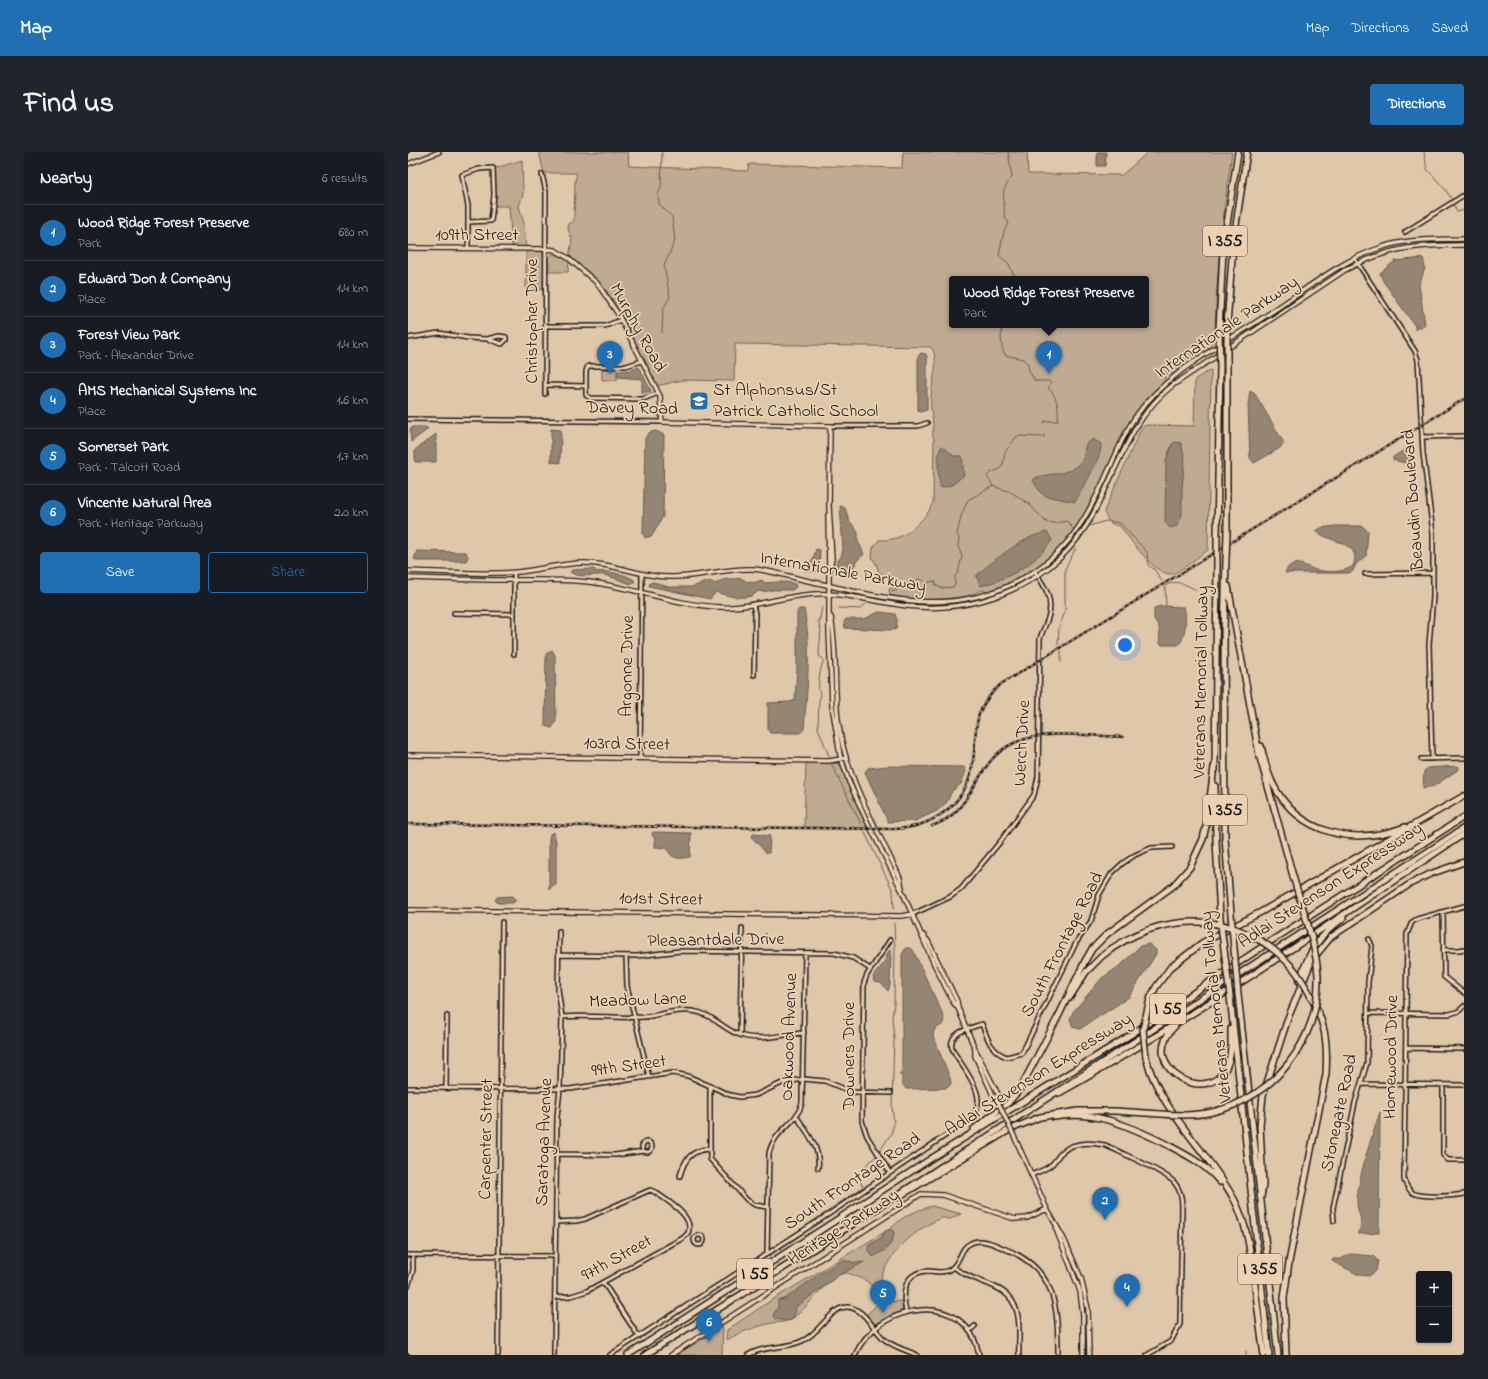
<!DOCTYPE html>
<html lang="en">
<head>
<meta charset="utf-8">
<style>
	:root { --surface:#171b24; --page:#20242c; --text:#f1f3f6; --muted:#9ea1a6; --line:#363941; --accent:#1f6fb2 }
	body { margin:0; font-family:"Indie Flower",sans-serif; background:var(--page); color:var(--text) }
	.controls { position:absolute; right:12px; bottom:12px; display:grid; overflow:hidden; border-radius:4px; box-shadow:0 1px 3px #0004 }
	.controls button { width:36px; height:36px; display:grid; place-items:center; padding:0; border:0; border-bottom:1px solid var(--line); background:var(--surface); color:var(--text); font:20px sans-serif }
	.you { position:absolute; left:717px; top:493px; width:14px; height:14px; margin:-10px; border:3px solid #fff; border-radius:50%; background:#1a73e8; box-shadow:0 0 0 6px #1a73e833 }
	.badge { display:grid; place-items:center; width:26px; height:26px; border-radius:50%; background:var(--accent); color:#fff; font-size:13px; font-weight:700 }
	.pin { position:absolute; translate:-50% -33px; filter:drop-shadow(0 1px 2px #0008) }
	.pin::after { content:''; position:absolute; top:21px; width:14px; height:12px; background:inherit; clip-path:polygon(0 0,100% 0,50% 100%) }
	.popup { position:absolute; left:541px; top:124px; width:200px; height:52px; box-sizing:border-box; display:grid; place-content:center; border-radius:4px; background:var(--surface); filter:drop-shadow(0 1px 3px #0005); font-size:13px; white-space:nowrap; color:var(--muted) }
	.popup b { font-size:15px; color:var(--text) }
	.popup::after { content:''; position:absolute; left:50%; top:100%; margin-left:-8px; border:8px solid transparent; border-top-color:var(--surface) }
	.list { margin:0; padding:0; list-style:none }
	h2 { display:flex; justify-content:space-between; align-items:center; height:52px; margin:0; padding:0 16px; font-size:17px }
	h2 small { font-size:13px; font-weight:400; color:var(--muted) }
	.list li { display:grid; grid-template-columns:26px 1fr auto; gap:12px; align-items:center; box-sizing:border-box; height:56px; padding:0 16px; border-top:1px solid var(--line) }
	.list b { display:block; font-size:15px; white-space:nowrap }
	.list p { margin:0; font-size:13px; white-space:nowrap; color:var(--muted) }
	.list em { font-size:13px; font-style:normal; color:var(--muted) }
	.actions { display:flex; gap:8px; padding:12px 16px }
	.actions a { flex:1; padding:9px 0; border:1px solid var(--accent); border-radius:4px; text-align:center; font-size:14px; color:var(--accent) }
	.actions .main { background:var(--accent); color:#fff }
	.map { position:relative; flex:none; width:1056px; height:1203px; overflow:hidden; border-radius:4px }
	header { display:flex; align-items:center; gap:24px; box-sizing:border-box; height:56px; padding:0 20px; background:var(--accent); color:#fff }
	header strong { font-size:19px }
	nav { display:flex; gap:22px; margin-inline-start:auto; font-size:14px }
	.intro { display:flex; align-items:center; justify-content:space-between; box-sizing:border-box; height:96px; padding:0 24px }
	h1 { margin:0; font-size:28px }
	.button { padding:10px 18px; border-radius:4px; background:var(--accent); color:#fff; font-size:14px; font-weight:700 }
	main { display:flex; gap:24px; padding:0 24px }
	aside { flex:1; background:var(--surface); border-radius:4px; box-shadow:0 1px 3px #0004 }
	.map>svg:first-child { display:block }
</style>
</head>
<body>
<header>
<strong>Map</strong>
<nav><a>Map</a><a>Directions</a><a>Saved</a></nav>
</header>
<div class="intro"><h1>Find us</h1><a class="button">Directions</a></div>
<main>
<aside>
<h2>Nearby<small>6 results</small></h2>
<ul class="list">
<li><span class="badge">1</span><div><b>Wood Ridge Forest Preserve</b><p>Park</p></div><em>680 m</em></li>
<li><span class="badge">2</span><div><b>Edward Don &amp; Company</b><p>Place</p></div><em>1.4 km</em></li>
<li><span class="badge">3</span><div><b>Forest View Park</b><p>Park · Alexander Drive</p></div><em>1.4 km</em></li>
<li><span class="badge">4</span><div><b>AMS Mechanical Systems Inc</b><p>Place</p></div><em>1.6 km</em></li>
<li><span class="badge">5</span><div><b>Somerset Park</b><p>Park · Talcott Road</p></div><em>1.7 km</em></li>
<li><span class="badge">6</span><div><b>Vincente Natural Area</b><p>Park · Heritage Parkway</p></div><em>2.0 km</em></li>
</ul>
<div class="actions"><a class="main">Save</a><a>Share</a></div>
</aside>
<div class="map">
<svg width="1056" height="1203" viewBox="0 0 1056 1203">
	<rect width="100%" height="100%" fill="#dfc7aa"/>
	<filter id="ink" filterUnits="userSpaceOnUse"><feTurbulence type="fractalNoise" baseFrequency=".025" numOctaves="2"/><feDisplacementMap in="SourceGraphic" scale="8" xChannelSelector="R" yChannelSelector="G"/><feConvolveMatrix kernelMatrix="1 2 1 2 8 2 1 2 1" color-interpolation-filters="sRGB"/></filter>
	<g filter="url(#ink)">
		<path fill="#bfab92" stroke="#6e6457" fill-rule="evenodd" d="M131 0H220L221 14 340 19 341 12 494 16 495 0H619L620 22 714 23 740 0H824C815 64 807 127 807 192L766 223 761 221 757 223V230C715 265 708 305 683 351 659 397 627 422 579 440L575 438C568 440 561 444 555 446 531 452 505 448 482 443L481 437 488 434 486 431 470 419 469 413 464 406 465 396 471 388C494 389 507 377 521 359 523 356 523 353 525 351L526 287C523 281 526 278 525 272 524 263 522 253 523 244 524 230 532 207 523 195L327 192 326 229 274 228 249 234C233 204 211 149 188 127 180 119 170 113 161 106L164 87 160 77 161 72 166 69 167 29 169 21H136ZM544 127H738V173H544Z
			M114 8 115 42 111 54 116 72 118 95H104L101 54H86L85 17Z
			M118 98 133 99 136 103V138L118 137Z
			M145 102 151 103 161 109 160 120H141V105Z
			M194 217 209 218V228H194Z
			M803 218 800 398C794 402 770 421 764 422 747 424 722 387 712 374 702 373 699 368 696 359L734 275 739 273 786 274 787 227Z
			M398 610 432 612 459 676 396 675Z
			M524 1054 553 1062C549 1063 545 1066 542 1067 538 1067 536 1065 533 1066 503 1079 471 1109 470 1143 466 1135 457 1126 447 1124 445 1123 441 1121 438 1121 419 1122 398 1162 379 1169 375 1171 369 1170 364 1171 347 1175 334 1179 319 1188L318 1187 319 1178 359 1151 485 1075C492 1065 512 1057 524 1054Z
			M494 1149 495 1156 494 1159 481 1164 468 1172 465 1171 458 1163 472 1150Z
			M315 1175 314 1203H268Z"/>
		<path fill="#958573" stroke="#655b50" d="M689 0H698L697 14H689Z
			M1015 106 1017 116 1011 133 1017 173 1013 176 1008 173 1009 176 1007 178V174L975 129 972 121 987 109Z
			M513 201 518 202 519 205V258L512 260 510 258V204Z
			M231 215 243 239 234 241V227L209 225 210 219 223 218Z
			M842 239 847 242 876 291 872 296 846 311 842 306 840 253Z
			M4 275H18L20 277 3 290 2 278Z
			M143 277 153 278 152 311 143 310Z
			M248 279 256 283 255 364 244 384 237 386 235 382 237 286 242 280Z
			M28 282V310H7V298Z
			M685 287 693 292C693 309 675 334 667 350L638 344 633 341 625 329 627 326C643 320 666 324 675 307 677 302 676 297 678 292Z
			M767 290 773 291 777 307 774 335V363L769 374 762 376 757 370 758 308 764 292Z
			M534 294 546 304H554L556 323 544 333 533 336C530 328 528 300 534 294Z
			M998 297 1002 299V310L997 311 985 308V305Z
			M432 354 437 356 441 368 450 380V389L456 402 448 410 442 422 437 425 433 421 428 411 433 405 435 397Z
			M927 374H954L960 379 958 404 948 412 945 419 941 421H877C884 404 896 414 908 418 919 420 936 421 945 414 956 390 919 390 908 379L913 376Z
			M639 380 644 388C627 413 601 426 573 434L568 424C586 408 616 384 639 380Z
			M408 397 412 398 411 417 408 420 397 419 396 417C405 412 405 406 408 397Z
			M9 399 54 400H58L60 405 58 409H9L6 407Z
			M186 417 189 420C197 418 223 423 227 429L223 432C213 429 205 425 196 423 185 422 172 427 162 420L164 418Z
			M333 426 339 430 342 429 345 431 354 428 357 431C367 430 378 429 387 432L388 435 384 438H365L355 440 350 439C342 450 318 444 308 440L302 447 241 434 242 431 246 430 260 435H284L301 429 308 432C314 425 325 428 333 426Z
			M753 454 776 455C779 464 778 487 770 493H754L752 491 751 475 746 467V456Z
			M391 457H396C404 495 399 538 396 577L392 581H362L360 578V551L382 550 387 548 389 515V460Z
			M471 460 487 462 489 468 488 477 484 478 437 476 436 470 438 467H456Z
			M144 498 147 503 148 569 144 576 137 574 138 502Z
			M480 614 556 615 558 619 553 632 544 639 539 650 529 659 507 669 480 670 457 620 460 616Z
			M1049 614 1051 615V617L1026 634 1015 636 1016 619 1020 616Z
			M146 680 148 690V733L144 734 141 738V687L142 682Z
			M245 680 283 681 282 705C270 707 264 708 259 696L247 695V687L244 683Z
			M345 682 362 684 361 701H358L344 685Z
			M105 744 108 748 105 751H90L87 748 89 745Z
			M741 792 748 798V802L721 845 672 877 665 875 662 867 665 860 694 826 713 813 732 794Z
			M498 796H502L505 798 536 865 535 872 526 878 525 884 542 926 543 932 539 936 498 937 494 931V923H491L494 920V802Z
			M483 797 482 833 480 839 473 831 466 830 465 825C467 821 474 814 475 812 478 807 478 801 483 797Z
			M972 960 971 1081 950 1082C957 1066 949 1063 949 1050 951 1019 963 988 972 960Z
			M482 1078 486 1079C486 1093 477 1099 465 1105L460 1097 461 1093 473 1086 477 1079Z
			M942 1102 965 1104 970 1109 968 1119 961 1124 951 1123 924 1109 925 1107H933Z
			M435 1108 448 1111 456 1110 431 1123 387 1156 388 1159 384 1168 378 1169 367 1167 365 1163 370 1155V1148L377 1147 411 1122Z"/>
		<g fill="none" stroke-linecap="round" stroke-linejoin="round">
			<path stroke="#655b50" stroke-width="1" d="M600 0 604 25C590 42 598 45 596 64L601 71 596 79 591 103 601 112 605 122 611 127
				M1016 0 1019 17 1037 37 1044 48
				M1045 52 1049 60 1056 58
				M594 173C593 183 592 194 597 203L615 207 620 212 621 219 627 229H641L643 232 640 236C649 244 651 255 650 267L649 269H637L636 271
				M254 181 255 157 262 145 256 114 267 89 264 65 251 52 250 43 253 35 254 0
				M636 283V285L609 284 597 300 595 312 592 317 582 321 579 324 585 334 603 340 621 352 638 370 646 371 659 369 665 377
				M681 374 698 369 712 371 739 400 740 413 746 417 754 429
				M484 440 489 438C493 428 503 432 512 427L519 431 525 429 528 430 527 433 533 436 545 435 547 432V424L550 421 554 404 550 395 551 386 549 382 554 361 560 348 585 334
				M758 454 757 434C768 427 777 432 788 438
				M431 456 452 457 458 452
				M412 466 411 475 413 476 411 503 412 505H413L416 508C412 516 408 536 413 544L411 548 410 576 421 604
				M409 470 412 466 414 455
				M650 493 651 475 657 460V417L668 396
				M653 510V498
				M424 613 453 672
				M456 679 485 739 486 757
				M471 1000 483 982 486 972 484 954 486 886 484 866 486 851 487 798 486 771
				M424 1056 455 1035 451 1026C455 1014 459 1013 468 1004
				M838 1199V1203"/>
			<g stroke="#1c1c1c" stroke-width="6">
				<path id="minor" d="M0 12 31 0
					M134 22 138 40 137 242
					M997 80 1056 43
					M60 96V54L54 23 71 17 85 16 86 43 83 69 60 70
					M947 107 1007 199 1010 208 1015 301 1025 381V445L1021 492 1024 607
					M138 174H197L213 168
					M0 186 31 181 60 186 79 187 94 192 98 188V185L91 184 79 187
					M234 209 218 214H180L178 219V243L182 246 235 247 250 241
					M137 233 178 234
					M0 267 254 270
					M422 274H510L519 271
					M1014 285 1056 284
					M106 421V502
					M957 422 1024 421
					M345 453 347 462 346 523
					M46 461 106 462
					M232 606 234 422
					M1013 607 1056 606
					M1056 754 1009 767 1004 770 999 782 996 1028C998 1033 1000 1038 1005 1041 1014 1046 1046 1044 1056 1042
					M1035 760 1036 825 1056 841
					M505 762 542 745 553 737 592 690 626 643 630 625 632 487C634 479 638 473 640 466 646 448 637 434 627 420
					M482 788 459 823 456 831 454 969 459 984 482 1021
					M1035 798H1051L1056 797
					M151 803 229 804 272 799 426 801 445 806 462 817
					M218 804 219 834 241 925
					M960 861 1042 862 1051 859 1056 854
					M154 865C181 862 209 867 236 865 253 863 267 857 284 859 304 861 314 877 332 883 352 890 375 882 396 881
					M332 883 334 776
					M998 896 1056 897
					M953 932 1056 933
					M1035 933V1003L1040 1008H1056
					M302 934V1007L339 1048 347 1053 359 1055
					M0 936 162 937 265 921 280 924 322 943 332 945 348 943 374 931 395 927 417 929 444 940 483 941
					M38 936 39 864
					M389 965C399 981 413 996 410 1016
					M234 995a5 5 0 1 1 10 0a5 5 0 1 1-10 0Z
					M148 1002 207 1003 236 999
					M623 1023C630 1020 637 1018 643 1013 647 1010 649 1005 653 1001 664 990 682 990 697 993 713 1001 754 1018 766 1030 772 1037 774 1045 774 1054L772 1172 763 1189 739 1203
					M272 1024C276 1008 283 998 301 997
					M926 1069 925 1056 947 951 959 911 960 830 964 794 961 787
					M148 1070 168 1069 177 1067 242 1038 247 1040C259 1049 287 1064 280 1081
					M286 1088a5 5 0 1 1 10 0a5 5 0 1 1-10 0Z
					M359 1102 361 1001C367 976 388 974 394 951L397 801
					M0 1103 147 1104
					M546 1115C566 1133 601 1129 609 1160 613 1174 610 1189 611 1203
					M195 1130 231 1185
					M0 1135 5 1118V1103
					M147 1145 163 1144 179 1139 275 1086 280 1081
					M498 1160C494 1142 495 1120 520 1119 526 1119 534 1122 541 1118 553 1112 551 1096 563 1091 573 1086 586 1092 595 1096 648 1116 650 1153 650 1203
					M561 1179 567 1174
					M90 1203 94 770
					M146 1203 149 965 152 937 154 865 150 837 151 779
					M202 1203 424 1060 562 967C585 945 553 916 544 896 540 880 563 876 574 872 579 886 583 900 599 905L614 901 668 791 683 769 691 743 704 721 715 711 727 703 743 696 764 695
					M340 1203C356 1193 378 1197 394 1189 410 1182 417 1165 431 1157 451 1147 464 1176 476 1187 485 1195 498 1198 509 1203
					M447 1203C470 1150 559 1136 571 1203"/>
			</g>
			<g stroke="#1c1c1c" stroke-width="6">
				<path id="tertiary" d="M0 96 138 97 147 98 160 106 189 131 210 162 252 244 254 270 422 274 421 354 424 407 421 421V479L424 553 432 603 441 630 458 667 494 739 527 814 545 850 550 856
					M420 363 421 416
					M0 419C36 420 74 423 110 420 132 418 153 411 176 411 207 411 235 426 265 425 292 425 317 416 344 417 360 418 376 423 392 427 462 442 531 466 600 434 657 408 679 368 703 313 711 296 717 279 728 264 760 218 817 192 862 161 896 139 933 108 972 96 999 86 1028 88 1056 87
					M0 426C35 427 71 428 106 428 131 428 156 427 181 430 225 435 267 453 311 455 348 457 383 440 420 442 446 443 472 451 499 454 549 460 600 447 640 416 705 368 702 282 765 233L937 118C981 95 1008 93 1056 93
					M423 465C430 501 425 538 431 574 439 629 470 677 492 726L494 736
					M0 603 421 609 438 606
					M0 758 493 764 505 762
					M515 783 520 789 549 849 550 856 567 897 590 942V950
					M567 897V904L585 943 589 949
					M606 984 639 1057 656 1087 673 1126 680 1157 681 1203
					M648 1077 672 1139 675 1164V1203
					M263 1203 513 1042 535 1043 607 1067 619 1066 639 1057"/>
			</g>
			<g stroke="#1c1c1c" stroke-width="8">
				<path id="motorway" d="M819 173 825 93 839 0
					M811 178 815 98 830 0
					M819 381V209
					M809 385 812 214
					M818 407 816 479 817 686 823 762
					M820 434 851 602 885 724
					M853 594C856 607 859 620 865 632 891 683 946 694 997 675
					M807 618 809 412
					M807 634 808 689 812 766
					M891 829C902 798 909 786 935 766
					M830 842 870 1203
					M822 844 861 1203
					M662 845 678 820 694 804
					M742 847 748 835 762 816 794 791 853 760 1056 644
					M767 874C725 915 806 961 821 908 824 898 823 887 823 877
					M738 905C750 957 802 1001 827 1049 839 1073 842 1098 846 1125 849 1151 852 1177 856 1203
					M651 941C791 863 923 770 1056 682
					M646 965C686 958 719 973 754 990 775 1001 796 1011 812 1030
					M566 977 600 951 612 937 652 861 677 809 684 797 699 782 765 734 782 715 795 687 799 670 806 615
					M490 1045 601 978 632 965 670 959H707L753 962
					M853 1045 855 1033 852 974 855 943 880 866 904 808 923 785 1002 732 1022 722 1056 710
					M220 1203 524 1006 724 882 860 791 1056 665
					M237 1203 434 1079 1056 676
					M878 1203 876 1146 881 1110 918 922C920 887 917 870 900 839"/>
			</g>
			<use href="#minor" stroke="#ecd2b3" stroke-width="3"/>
			<use href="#tertiary" stroke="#ecd2b3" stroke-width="3.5"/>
			<use href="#motorway" stroke="#ecd2b3" stroke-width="5"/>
			<g stroke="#1c1c1c" stroke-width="2.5">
				<path id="rail" d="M0 672 486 677C523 676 557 653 564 616 571 578 560 562 593 532L1056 247
					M524 674C570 658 565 609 606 591 637 577 681 584 715 585"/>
			</g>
			<use href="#rail" stroke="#ecd2b3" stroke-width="1" stroke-dasharray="3" stroke-linecap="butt"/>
			<g stroke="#1c1c1c" stroke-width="6" stroke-linecap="butt">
				<path id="tertiary-bridge" d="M590 950 606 984"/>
			</g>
			<g stroke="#1c1c1c" stroke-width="8" stroke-linecap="butt">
				<path id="motorway-bridge" d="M811 178 812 214
					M819 209V173
					M818 407 819 381
					M809 412V385
					M823 762 830 842
					M812 766 822 844
					M694 804C752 757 831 757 883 814 890 821 895 830 900 839
					M738 905 735 877 742 847
					M753 962C770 963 787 964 804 960 866 946 912 888 910 824 908 790 894 756 885 724"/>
			</g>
			<use href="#tertiary-bridge" stroke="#ecd2b3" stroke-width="3.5"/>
			<use href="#motorway-bridge" stroke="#ecd2b3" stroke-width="5"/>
		</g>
	</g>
	<defs>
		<g id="school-square" transform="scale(1)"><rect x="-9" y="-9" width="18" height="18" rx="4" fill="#1f6fb2" stroke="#ecd2b3"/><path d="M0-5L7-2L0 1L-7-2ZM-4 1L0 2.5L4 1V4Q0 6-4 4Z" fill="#fff"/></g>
	</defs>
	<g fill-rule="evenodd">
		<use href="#school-square" x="291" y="249"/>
	</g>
	<g text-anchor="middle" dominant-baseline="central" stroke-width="3.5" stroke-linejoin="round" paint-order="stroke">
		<g fill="#ecd2b3" stroke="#5a5349" stroke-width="1">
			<rect x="795" y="74" width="44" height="30" rx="3"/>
			<rect x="795" y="643" width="44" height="30" rx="3"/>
			<rect x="742" y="842" width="36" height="30" rx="3"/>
			<rect x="830" y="1102" width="44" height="30" rx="3"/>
			<rect x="329" y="1107" width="36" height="30" rx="3"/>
		</g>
		<g font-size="17" font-weight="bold" fill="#1c1c1c">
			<text x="817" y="89">I 355</text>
			<text x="817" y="658">I 355</text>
			<text x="760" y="857">I 55</text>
			<text x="852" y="1117">I 355</text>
			<text x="347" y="1122">I 55</text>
		</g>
		<g font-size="18" fill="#1c1c1c" stroke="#ecd2b3">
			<text x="69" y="84">109th Street</text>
			<text transform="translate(125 169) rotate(-90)">Christopher Drive</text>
			<text transform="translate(229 176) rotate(61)">Murphy Road</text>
			<text transform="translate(819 176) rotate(-34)">Internationale Parkway</text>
			<text transform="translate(224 257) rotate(1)">Davey Road</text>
			<text transform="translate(1006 348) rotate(-94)">Beaudin Boulevard</text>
			<text transform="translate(435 421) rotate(10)">Internationale Parkway</text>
			<text transform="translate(220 514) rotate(-89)">Argonne Drive</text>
			<text transform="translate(794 530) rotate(-89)">Veterans Memorial Tollway</text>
			<text transform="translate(615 591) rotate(-87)">Werch Drive</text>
			<text transform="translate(219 593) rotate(1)">103rd Street</text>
			<text transform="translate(923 734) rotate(-33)">Adlai Stevenson Expressway</text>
			<text transform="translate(253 748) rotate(1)">101st Street</text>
			<text transform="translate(308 789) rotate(-1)">Pleasantdale Drive</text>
			<text transform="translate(655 793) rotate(-63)">South Frontage Road</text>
			<text transform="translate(230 849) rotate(-2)">Meadow Lane</text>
			<text transform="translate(809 855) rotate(-96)">Veterans Memorial Tollway</text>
			<text transform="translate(382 885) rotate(-88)">Oakwood Avenue</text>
			<text transform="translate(442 904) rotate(-90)">Downers Drive</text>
			<text transform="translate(984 905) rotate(-89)">Homewood Drive</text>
			<text transform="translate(221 915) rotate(-8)">99th Street</text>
			<text transform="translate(631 923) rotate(-32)">Adlai Stevenson Expressway</text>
			<text transform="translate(932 961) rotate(-78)">Stonegate Road</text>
			<text transform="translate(79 987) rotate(-89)">Carpenter Street</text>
			<text transform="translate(137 990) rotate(-88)">Saratoga Avenue</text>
			<text transform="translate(445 1030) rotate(-34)">South Frontage Road</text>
			<text transform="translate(436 1076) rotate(-32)">Heritage Parkway</text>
			<text transform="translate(209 1107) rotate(-29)">97th Street</text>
		</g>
		<g font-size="18" fill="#1c1c1c" stroke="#ecd2b3" text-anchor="start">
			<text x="305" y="239">St Alphonsus/St<tspan x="305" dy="21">Patrick Catholic School</tspan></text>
		</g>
	</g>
</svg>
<div class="controls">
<button>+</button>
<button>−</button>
</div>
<div class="you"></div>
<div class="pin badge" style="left:641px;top:222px">1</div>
<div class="popup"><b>Wood Ridge Forest Preserve</b>Park</div>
<div class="pin badge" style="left:697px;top:1068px">2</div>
<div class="pin badge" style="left:202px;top:222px">3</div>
<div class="pin badge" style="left:719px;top:1155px">4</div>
<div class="pin badge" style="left:475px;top:1161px">5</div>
<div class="pin badge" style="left:301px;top:1190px">6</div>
</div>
</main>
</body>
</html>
